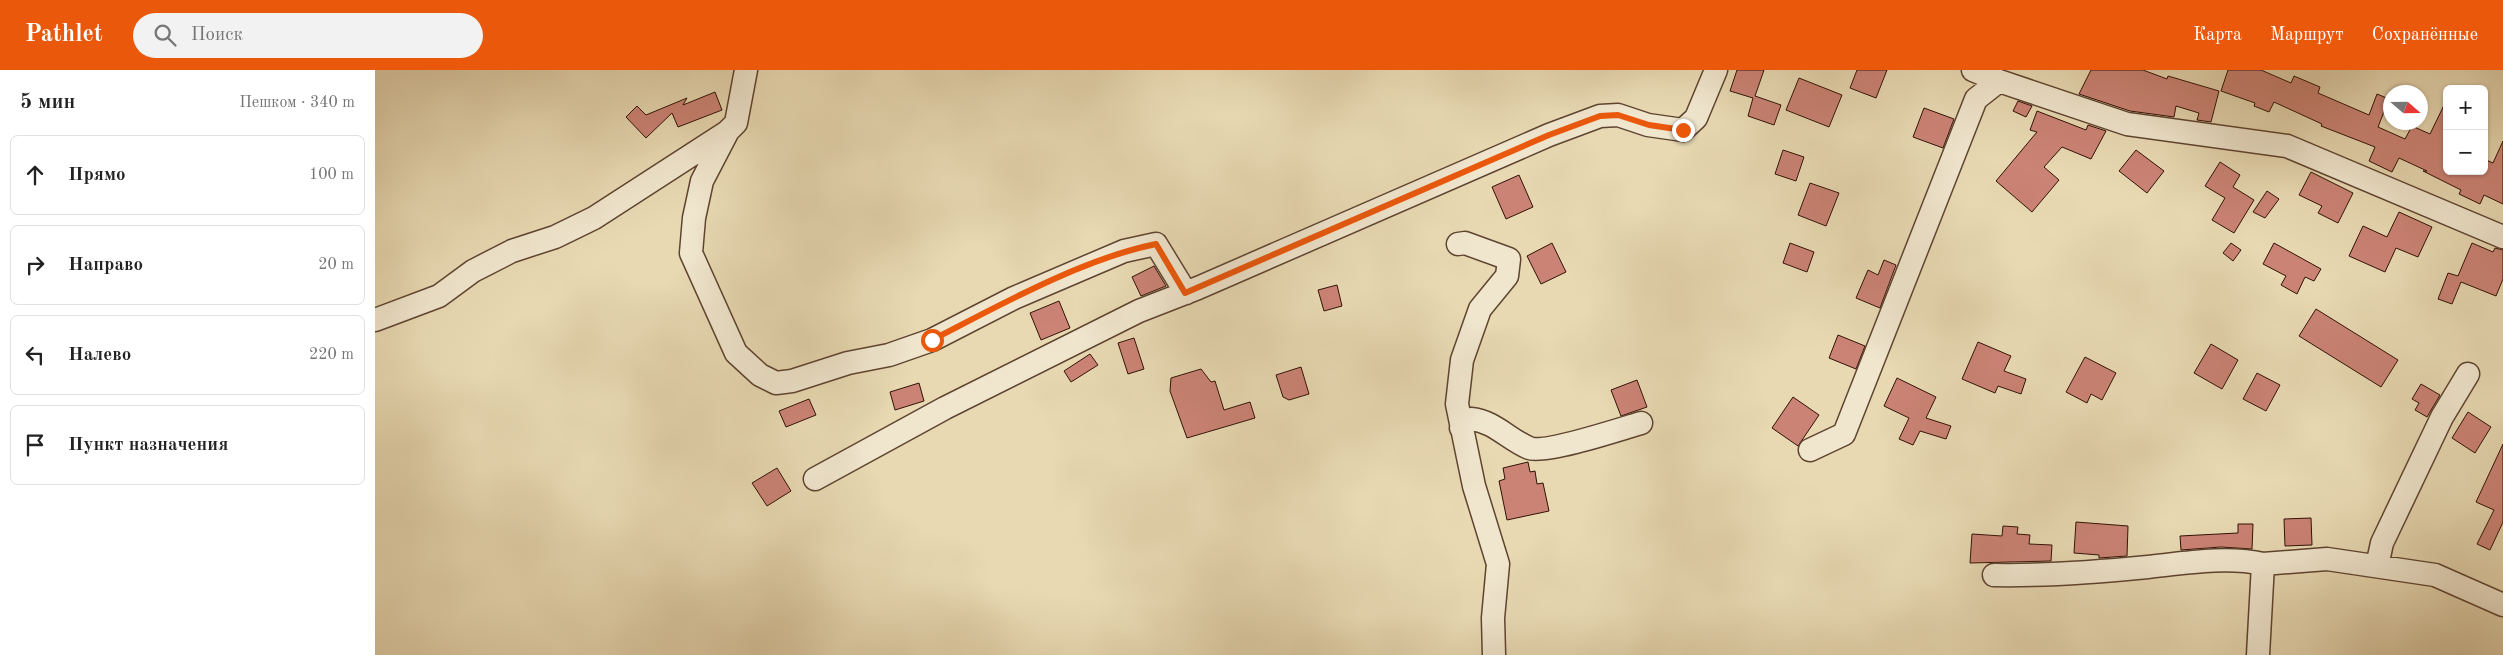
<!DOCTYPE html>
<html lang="ru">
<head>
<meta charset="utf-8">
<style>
	:root { --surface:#fff; --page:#f2f2f2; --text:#222; --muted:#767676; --line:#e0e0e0; --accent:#ea580c }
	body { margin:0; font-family:"Old Standard TT",serif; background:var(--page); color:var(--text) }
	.controls { position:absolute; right:15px; top:15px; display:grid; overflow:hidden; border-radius:8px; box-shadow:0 1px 4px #0004 }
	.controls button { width:45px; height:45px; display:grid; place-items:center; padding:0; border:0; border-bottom:1px solid var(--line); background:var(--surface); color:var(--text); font:25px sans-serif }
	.compass { position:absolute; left:2008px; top:15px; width:45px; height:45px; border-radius:50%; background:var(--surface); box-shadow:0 1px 4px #0004; rotate:110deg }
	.stop { position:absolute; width:15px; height:15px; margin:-11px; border:4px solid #ea580c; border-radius:50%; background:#fff }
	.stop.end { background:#ea580c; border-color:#fff; box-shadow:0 1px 5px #0008 }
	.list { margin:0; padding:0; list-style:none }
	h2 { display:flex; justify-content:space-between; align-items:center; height:65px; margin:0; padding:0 20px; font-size:21px }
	h2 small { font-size:16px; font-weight:400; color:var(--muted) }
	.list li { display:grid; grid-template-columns:32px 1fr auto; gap:15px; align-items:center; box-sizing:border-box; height:80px; margin:0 10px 10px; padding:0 10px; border:1px solid var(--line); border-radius:8px }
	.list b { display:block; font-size:19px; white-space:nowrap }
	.list em { font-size:16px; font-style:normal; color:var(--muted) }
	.icon { flex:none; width:28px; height:28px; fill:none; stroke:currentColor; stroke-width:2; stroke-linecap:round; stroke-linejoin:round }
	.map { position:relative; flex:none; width:2128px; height:585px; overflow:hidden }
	header { display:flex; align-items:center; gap:30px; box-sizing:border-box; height:70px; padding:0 25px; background:var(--accent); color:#fff }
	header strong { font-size:24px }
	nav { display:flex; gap:28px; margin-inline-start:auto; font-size:18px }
	.search { width:350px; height:45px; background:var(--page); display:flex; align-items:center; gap:12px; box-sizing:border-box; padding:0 18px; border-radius:28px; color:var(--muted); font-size:19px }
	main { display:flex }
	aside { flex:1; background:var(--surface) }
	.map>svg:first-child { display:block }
</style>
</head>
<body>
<header>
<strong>Pathlet</strong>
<div class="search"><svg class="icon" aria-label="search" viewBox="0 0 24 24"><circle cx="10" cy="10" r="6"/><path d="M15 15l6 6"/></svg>Поиск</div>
<nav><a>Карта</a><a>Маршрут</a><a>Сохранённые</a></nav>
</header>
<main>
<aside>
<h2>5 мин<small>Пешком · 340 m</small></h2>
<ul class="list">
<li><svg class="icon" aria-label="ahead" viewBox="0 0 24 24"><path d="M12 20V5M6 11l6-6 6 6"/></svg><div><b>Прямо</b></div><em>100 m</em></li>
<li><svg class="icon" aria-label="right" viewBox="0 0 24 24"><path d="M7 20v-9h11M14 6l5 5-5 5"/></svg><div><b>Направо</b></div><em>20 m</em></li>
<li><svg class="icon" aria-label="left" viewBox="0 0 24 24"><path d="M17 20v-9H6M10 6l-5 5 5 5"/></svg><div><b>Налево</b></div><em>220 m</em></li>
<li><svg class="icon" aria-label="arrive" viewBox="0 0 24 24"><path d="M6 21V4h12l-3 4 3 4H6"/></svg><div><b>Пункт назначения</b></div></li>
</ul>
</aside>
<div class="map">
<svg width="2128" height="585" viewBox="0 0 2128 585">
	<rect width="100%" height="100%" fill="#e8d9b3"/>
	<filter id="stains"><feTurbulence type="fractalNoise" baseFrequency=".004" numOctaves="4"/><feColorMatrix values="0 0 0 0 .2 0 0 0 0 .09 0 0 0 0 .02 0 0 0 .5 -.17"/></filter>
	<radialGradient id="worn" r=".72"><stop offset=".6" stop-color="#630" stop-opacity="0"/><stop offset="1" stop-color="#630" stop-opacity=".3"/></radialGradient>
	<path fill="#cb8375" stroke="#311205" d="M1362 0H1389L1380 26 1406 35 1399 55 1373 46 1378 28 1355 21Z
		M1482 0H1512L1501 28 1475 18Z
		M1716 0H1768L1792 9 1793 6 1844 21 1836 52 1822 50 1824 43 1801 36 1799 47 1755 41 1704 24Z
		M1853 0H1886L1916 13 1919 6 1945 17 1943 23 1994 45 2002 24 2014 29 2003 57 2030 69 2037 56 2055 64 2072 29V101H2109V89L2118 93 2128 71V134L2109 125 2105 134 2084 124 2086 120 2048 101H2052L2024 88 2017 102 1994 91 2000 77 1946 56 1947 54 1899 32 1894 42 1879 36 1880 33 1846 21Z
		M1424 8 1467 25 1454 57 1411 40Z
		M340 22 347 40 303 57 297 43 271 68 251 47 262 36 271 45 312 28 308 35Z
		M1643 31 1657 36 1651 47 1638 41Z
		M1549 38 1579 49 1568 78 1538 67Z
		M1662 41 1711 60 1713 55 1731 61 1716 89 1687 77 1669 97 1684 110 1657 142 1621 111 1662 62 1655 60Z
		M1408 80 1429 87 1421 111 1400 104Z
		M1761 80 1789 101 1772 123 1744 101Z
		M1845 92 1865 105 1858 117 1879 130 1859 163 1837 150 1850 128 1830 116Z
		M1936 102 1978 123 1963 153 1943 143 1947 136 1924 125Z
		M1144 105 1158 137 1131 149 1117 117Z
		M1435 113 1464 123 1451 156 1423 145Z
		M1892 121 1904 129 1890 148 1878 142Z
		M2024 142 2057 157 2043 187 2021 178 2010 202 1974 186 1988 156 2012 167Z
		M1177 173 1191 202 1166 214 1152 186Z
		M1415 173 1439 182 1432 202 1408 193Z
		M1856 173 1866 180 1858 191 1848 183Z
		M1899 173 1946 199 1939 211 1930 207 1922 224 1906 215 1911 206 1888 194Z
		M2097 173 2118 182 2120 178 2128 180V209L2121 226 2086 212 2077 234 2063 229 2073 203 2083 206Z
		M1509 190 1521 195 1505 238 1481 228 1493 200 1503 205Z
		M779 196 791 216 766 226 757 207Z
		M962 215 967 236 949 241 943 220Z
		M684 231 695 258 666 270 655 243Z
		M1941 239 2023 290 2006 317 1924 266Z
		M1463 265 1490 276 1481 299 1454 288Z
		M759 268 769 299 753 304 743 273Z
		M1603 272 1636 286 1629 301 1651 309 1646 324 1623 316 1620 323 1587 309Z
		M1836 274 1863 290 1847 319 1819 303Z
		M715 284 723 295 696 312 689 301Z
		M1710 287 1741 303 1727 330 1716 324 1712 333 1691 322Z
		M926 297 934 324 914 330 908 327 901 305Z
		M826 299 836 312 840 311 849 340 875 332 880 348 812 368 795 321 796 308Z
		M1882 303 1905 315 1891 341 1868 329Z
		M1522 308 1561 327 1551 348 1576 356 1571 369 1545 361 1538 375 1524 369 1534 348 1509 336Z
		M1262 310 1272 337 1246 346 1236 320Z
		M544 313 549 331 520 340 515 322Z
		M2046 314 2065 325 2052 347 2040 340 2044 333 2037 329Z
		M1418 327 1444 345 1423 376 1397 358Z
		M434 329 441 345 411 357 404 341Z
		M2093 342 2116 357 2100 383 2077 368Z
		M2128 374V452L2115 480 2102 474 2119 440 2101 432Z
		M1153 392 1155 402 1160 401 1162 414 1168 413 1174 441 1132 450 1124 411 1130 409 1128 398Z
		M402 398 416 421 392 436 377 413Z
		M1936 448 1937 475 1910 476 1909 449Z
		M1701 452 1753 456 1752 486 1724 488V485L1699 483Z
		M1863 454H1878L1877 479 1846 477 1806 480 1805 466 1863 463Z
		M1628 456 1643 457 1642 464 1655 465 1654 474 1677 475 1676 491 1595 493 1597 464 1627 466Z"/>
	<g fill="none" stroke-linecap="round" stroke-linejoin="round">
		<g stroke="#5f4430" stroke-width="25">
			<path id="minor" d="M371 0 361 53 353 61 327 111 319 148 316 183 361 283 385 305 401 313 417 311 473 293 514 285 557 270 639 228 749 181 781 174 811 223
				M1598 0 1624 11 1752 54 1912 76 2128 167
				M1083 174 1090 173 1134 189 1132 206 1105 239 1087 290 1082 334 1099 416 1123 494 1118 548 1119 585
				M0 250 64 226 98 201 137 181 180 167 219 148 352 62
				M1086 358 1096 349C1119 351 1134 370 1154 378 1170 384 1246 359 1266 353
				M1435 380 1469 364 1601 29 1624 11
				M440 409 570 338 764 241 823 218 1174 65 1225 46 1243 45 1273 55 1308 60 1321 48 1341 0
				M2002 496 2007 473 2067 347 2093 304
				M1619 505C1671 506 1722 502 1773 497 1810 493 1852 486 1888 494
				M1883 585 1888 494 1952 489 2060 505 2128 535"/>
		</g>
		<use href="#minor" stroke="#f0e6ce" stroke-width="22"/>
	</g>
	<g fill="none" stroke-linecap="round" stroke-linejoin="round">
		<path stroke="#ea580c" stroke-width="6" d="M557 270C625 235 707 189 781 174L810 223 1174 65 1225 46 1243 45 1274 55 1308 60"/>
	</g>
	<rect width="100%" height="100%" filter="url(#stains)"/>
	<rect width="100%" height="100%" fill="url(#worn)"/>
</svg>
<div class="controls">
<button>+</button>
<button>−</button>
</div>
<svg class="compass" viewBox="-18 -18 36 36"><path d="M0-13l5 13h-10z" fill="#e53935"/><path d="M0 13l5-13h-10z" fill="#767676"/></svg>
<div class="stop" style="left:557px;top:270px"></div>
<div class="stop end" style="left:1308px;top:60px"></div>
</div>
</main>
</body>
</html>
